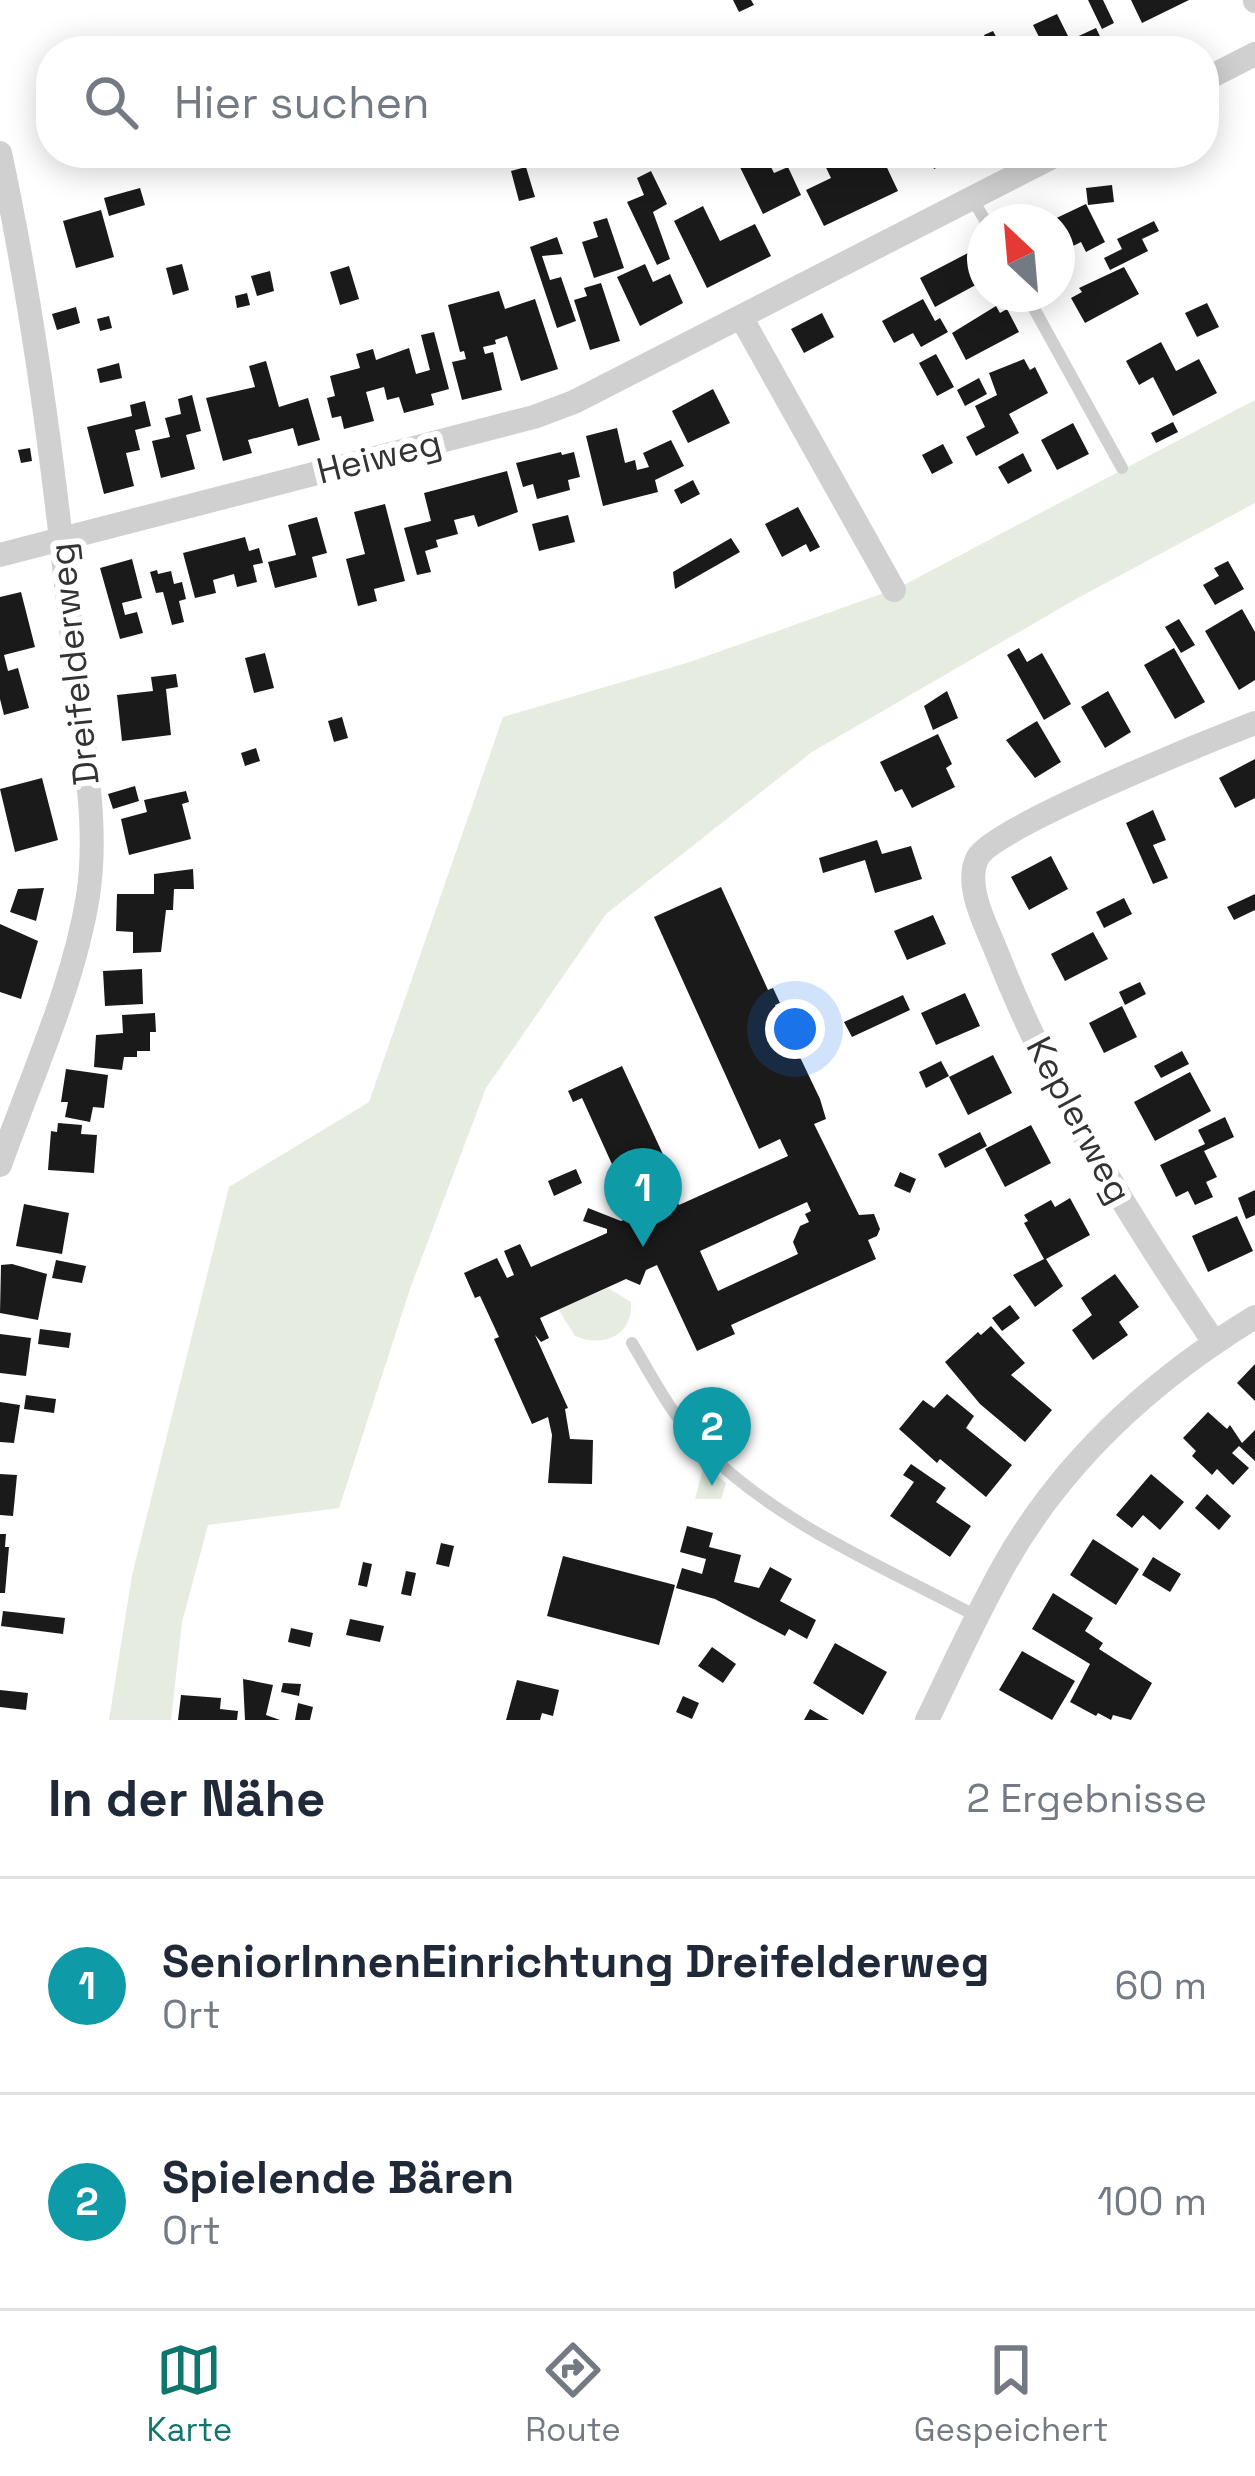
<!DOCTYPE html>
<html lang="de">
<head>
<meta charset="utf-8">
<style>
	:root { --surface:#fff; --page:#f2f2f3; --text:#1f2937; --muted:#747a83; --line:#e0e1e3; --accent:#0f766e }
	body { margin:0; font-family:"Space Grotesk",sans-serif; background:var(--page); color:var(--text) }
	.compass { position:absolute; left:967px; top:204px; width:108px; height:108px; border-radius:50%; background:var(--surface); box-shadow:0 6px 30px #0003; rotate:334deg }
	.you { position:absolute; left:795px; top:1029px; width:42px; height:42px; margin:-30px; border:9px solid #fff; border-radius:50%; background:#1a73e8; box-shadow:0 0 0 18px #1a73e833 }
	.badge { display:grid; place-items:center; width:78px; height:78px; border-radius:50%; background:var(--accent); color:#fff; font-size:39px; font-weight:700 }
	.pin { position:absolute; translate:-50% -99px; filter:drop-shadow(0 3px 6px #0008) }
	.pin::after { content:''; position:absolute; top:63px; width:42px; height:36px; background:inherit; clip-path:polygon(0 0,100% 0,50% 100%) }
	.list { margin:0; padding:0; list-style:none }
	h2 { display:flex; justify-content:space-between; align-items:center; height:156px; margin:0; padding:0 48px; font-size:51px }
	h2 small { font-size:39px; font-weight:400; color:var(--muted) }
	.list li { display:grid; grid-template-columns:78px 1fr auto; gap:36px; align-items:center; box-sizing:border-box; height:216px; padding:0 48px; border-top:3px solid var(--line) }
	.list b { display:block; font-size:45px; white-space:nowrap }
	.list p { margin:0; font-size:39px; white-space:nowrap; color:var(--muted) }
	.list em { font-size:39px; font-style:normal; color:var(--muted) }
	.icon { flex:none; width:66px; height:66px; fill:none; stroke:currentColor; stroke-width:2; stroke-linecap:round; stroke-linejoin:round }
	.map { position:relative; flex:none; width:1255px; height:1720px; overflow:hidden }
	.search { position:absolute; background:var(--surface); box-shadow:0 6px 30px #0003; left:36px; right:36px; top:36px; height:132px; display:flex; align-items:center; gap:30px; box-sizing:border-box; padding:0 42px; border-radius:48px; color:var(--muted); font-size:45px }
	.sheet { height:588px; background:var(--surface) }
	nav { display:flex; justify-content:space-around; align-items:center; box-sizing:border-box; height:168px; border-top:3px solid var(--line); background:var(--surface); font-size:33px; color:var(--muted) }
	nav a { display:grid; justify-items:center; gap:6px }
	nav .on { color:var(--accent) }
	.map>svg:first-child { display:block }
</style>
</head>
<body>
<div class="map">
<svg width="1255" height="1720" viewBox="0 0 1255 1720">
	<rect width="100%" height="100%" fill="#fff"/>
	<path fill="#e6ecdf" d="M1255 400V503L1076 599 812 752 606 914 486 1088 411 1286 339 1508 208 1525 182 1622 171 1720H109L132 1575 229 1187 369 1102 503 717 690 662 898 588Z
		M608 1288 631 1302C633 1336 603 1348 575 1336L558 1309Z
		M704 1465 726 1483 721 1499H695Z"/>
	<path fill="#1a1a1a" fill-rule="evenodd" d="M733 0H751L754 5 739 12Z
		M1088 0H1103L1114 23 1102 29Z
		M1131 0H1189L1142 23Z
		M1057 14 1070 40 1096 28 1107 51H1046L1033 25Z
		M993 31 1000 44 1006 51H992L984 35Z
		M982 36 989 51H969L965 44Z
		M51 72V108L45 110 38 74Z
		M733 153H764L774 173 788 167 801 195 763 214Z
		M819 153H848L855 168 881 155 898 191 824 226 806 190 831 178Z
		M927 153H968L934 169Z
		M526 167 535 197 519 201 511 171Z
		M651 171 667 204 653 212 670 259 657 265 627 202 644 195 637 178Z
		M1112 185 1114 202 1088 205 1086 188Z
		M140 188 145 205 109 216 104 198Z
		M1086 204 1105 242 1086 252 1081 242 1057 254V222H1048Z
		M703 206 720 241 755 224 771 256 707 288 674 221Z
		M101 210 114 257 76 268 63 221Z
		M607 218 624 268 594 278 582 242 598 237 593 222Z
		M1154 221 1159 231 1142 239 1148 251 1110 270 1104 258 1122 249 1117 239Z
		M557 237 563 254 542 256 550 280 561 277 576 321 557 328 530 247Z
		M968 253 983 281 935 307 920 278Z
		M182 264 189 290 173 295 166 268Z
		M645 264 653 282 670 274 683 303 640 326 617 277Z
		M349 266 359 299 340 305 330 272Z
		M1124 267 1139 294 1085 323 1071 298 1082 292 1079 288Z
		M270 271 274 291 257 296 251 276Z
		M601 283 620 341 590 350 574 300 587 296 584 288Z
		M499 291 505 309 535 299 558 369 521 381 507 336 495 340 496 344 483 347 485 354 493 352 502 390 462 400 452 362 466 359 464 351 460 352 448 305Z
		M247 293 250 305 237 308 235 296Z
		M923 299 935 321 940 318 948 332 921 347 913 333 894 343 882 321Z
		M1207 303 1219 327 1197 337 1185 313Z
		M996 306 1000 313 1007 309 1019 332 966 360 952 333Z
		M76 307 80 323 57 330 52 314Z
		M822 313 834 337 804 353 791 329Z
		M109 316 112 328 100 331 97 319Z
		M434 332 449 389 431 394 434 405 404 413 399 397 387 400 384 387 366 392 374 421 344 429 341 416 332 418 327 398 335 396 330 376 360 368 356 354 373 349 376 360 409 348 416 374 430 370 421 335Z
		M1161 342 1176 371 1199 359 1217 393 1173 416 1153 377 1139 385 1126 361Z
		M936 354 954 387 937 396 919 363Z
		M1024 359 1030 370 1035 367 1048 393 1009 414 1019 433 976 456 966 437 985 427 975 406 997 395 989 373Z
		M266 361 279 407 308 398 320 440 298 446 293 428 248 440 252 453 223 461 206 398 255 387 249 366Z
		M119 363 122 378 100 383 97 369Z
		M979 378 987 394 965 406 957 390Z
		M713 389 730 423 688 443 672 411Z
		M192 395 201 431 186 435 195 469 161 478 152 441 170 437 165 418 181 414 178 399Z
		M145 401 151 426 135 430 140 450 126 453 134 486 104 494 87 427 132 416 130 405Z
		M1173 422 1178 432 1156 443 1151 433Z
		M1073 423 1089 454 1057 470 1041 440Z
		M617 428 625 463 635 460 637 470 649 467 643 453 671 440 684 466 655 480 658 492 603 506 586 436Z
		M943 444 953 463 932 474 922 455Z
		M30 448 32 461 21 463 18 450Z
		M561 452 562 455 574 452 580 477 568 480 570 490 537 499 533 484 523 487 516 463Z
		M1023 453 1032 471 1008 484 998 467Z
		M507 471 518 512 478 527 474 515 454 520 458 534 436 540 438 547 425 551 431 572 417 575 404 528 431 521 424 493Z
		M693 480 700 494 681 504 674 490Z
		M385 504 405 581 374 589 377 601 358 606 346 559 365 554 354 512Z
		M798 507 820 547 810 552 806 544 782 557 765 524Z
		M568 515 575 542 539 551 532 524Z
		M317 517 327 553 312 557 317 577 275 588 268 562 296 555 288 525Z
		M245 537 249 551 259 548 263 563 253 565 257 582 237 587 234 574 213 580 216 593 195 598 183 553Z
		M731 538 740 552 675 589 673 572Z
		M132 559 142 598 122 603 125 615 137 612 143 633 120 639 100 568Z
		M1228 561 1244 589 1215 605 1203 585 1219 576 1214 568Z
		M157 570 158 574 171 571 174 584 182 582 186 599 179 601 184 622 172 625 163 592 156 593 150 572Z
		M21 592 35 647 4 655 8 671 18 668 29 708 4 715 0 699V597Z
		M1242 609 1255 632V680L1239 690 1205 631Z
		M1179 619 1195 645 1181 653 1165 627Z
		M1019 648 1027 662 1042 653 1071 704 1044 720 1007 655Z
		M1174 648 1205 702 1175 719 1144 665Z
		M265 653 274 688 254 693 245 658Z
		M176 674 178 687 166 689 171 735 122 741 117 695 153 691 151 677Z
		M947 691 958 718 933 730 924 706Z
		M1108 691 1131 732 1105 748 1081 707Z
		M342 717 348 738 334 742 328 721Z
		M1037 721 1061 762 1035 778 1006 740Z
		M938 734 952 764 946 768 955 787 912 808 902 789 895 792 880 762Z
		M256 748 260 761 245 766 241 753Z
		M1255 759V798L1235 808 1219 778Z
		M42 778 58 840 15 852 0 789Z
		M135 786 139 801 113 809 108 794Z
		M186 791 189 802 182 804 191 839 129 855 121 819 147 812 144 800Z
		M1153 810 1166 840 1153 845 1168 878 1153 884 1126 823Z
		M877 840 882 854 911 846 922 879 875 893 865 860 823 873 819 858Z
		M1051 856 1068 889 1029 910 1011 877Z
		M193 869 194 889H174L173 910H166L161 952 133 953V932L116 931 117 894H154V874Z
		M721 887 768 990 773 988 780 1003 775 1005 820 1099 826 1119 814 1124 859 1215 874 1214 880 1229 877 1236 868 1240 876 1259 731 1325 735 1334 697 1351 657 1265 646 1270 640 1285 626 1279 540 1318 549 1338 541 1342 535 1335 568 1408 565 1409 570 1439 593 1440 592 1484 548 1483 552 1435 548 1417 532 1424 494 1339 499 1337 480 1296 475 1298 464 1273 497 1258 507 1278 514 1275 504 1251 520 1244 531 1267 607 1233V1229L583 1221 588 1208 621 1221 635 1215 582 1098 573 1102 568 1091 622 1066 667 1163 661 1166 679 1205 788 1156 780 1139 759 1149 654 917ZM807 1202 811 1211 805 1214 809 1222 800 1226 793 1242 798 1254 718 1291 700 1251Z
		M44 888 36 921 10 912 18 889Z
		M1255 894V910L1234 920 1227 907Z
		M1124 898 1132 914 1104 928 1096 912Z
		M933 915 946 944 907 960 894 931Z
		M0 924 38 941 21 999 0 992Z
		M1093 932 1108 959 1065 981 1051 954Z
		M142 969 143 1004 105 1006 103 971Z
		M1140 982 1146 994 1125 1005 1119 992Z
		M965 993 980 1026 936 1045 921 1013Z
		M903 995 910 1010 852 1037 844 1022Z
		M1122 1006 1137 1037 1104 1053 1089 1023Z
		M155 1013 156 1032H150V1051H137V1057H124L122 1070 94 1067 96 1035 123 1033 122 1015Z
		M1182 1051 1189 1064 1161 1078 1154 1066Z
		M993 1055 1012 1093 968 1115 949 1077Z
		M941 1061 949 1076 926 1088 919 1072Z
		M66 1069 108 1075 104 1108 93 1107 90 1122 65 1117 68 1102H61Z
		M1190 1072 1211 1111 1155 1141 1134 1102Z
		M1225 1117 1234 1137 1204 1151 1217 1177 1206 1182 1213 1197 1195 1205 1188 1191 1176 1197 1160 1165 1205 1144 1198 1130Z
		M58 1123 82 1125 81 1134 97 1135 94 1173 48 1170 51 1131 57 1132Z
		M1031 1125 1051 1163 1005 1187 985 1149Z
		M980 1132 987 1146 945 1168 938 1154Z
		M576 1169 582 1183 554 1196 548 1181Z
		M900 1172 916 1179 910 1193 894 1186Z
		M1255 1190V1215L1246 1219 1238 1198Z
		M1070 1198 1090 1235 1046 1259 1063 1286 1035 1307 1013 1275 1044 1259 1024 1223 1028 1221 1024 1215 1051 1200 1055 1207Z
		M24 1204 69 1213 62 1254 16 1246Z
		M1237 1216 1253 1251 1208 1272 1192 1236Z
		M56 1260 86 1266 82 1283 52 1278Z
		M12 1264 47 1274 38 1320 0 1313 1 1265Z
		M1115 1274 1139 1307 1119 1322 1128 1335 1093 1360 1072 1330 1092 1315 1081 1298Z
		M1010 1305 1020 1318 1002 1331 992 1318Z
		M991 1326 1025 1363 1011 1375 1052 1410 1025 1442 980 1404 945 1362 978 1332 981 1335Z
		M40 1329 71 1333 69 1348 38 1344Z
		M0 1334 31 1338 26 1376 0 1373Z
		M1255 1364V1401L1237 1383Z
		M947 1394 974 1416 966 1428 1012 1465 986 1497 940 1459 937 1463 899 1429 923 1400 934 1408Z
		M26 1395 56 1399 54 1413 24 1409Z
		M0 1402 20 1405 14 1443 0 1442Z
		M1208 1412 1227 1429 1230 1425 1242 1443 1255 1430V1461L1239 1446 1232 1453 1249 1468 1233 1485 1217 1469 1212 1475 1192 1456 1196 1451 1183 1438Z
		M911 1464 946 1488 936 1502 971 1526 950 1557 890 1516 914 1482 903 1475Z
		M0 1474 17 1475 13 1516 0 1515Z
		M1151 1474 1184 1502 1160 1530 1143 1515 1132 1528 1116 1515Z
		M1207 1494 1231 1516 1219 1530 1195 1508Z
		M687 1526 713 1533 709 1547 741 1555 734 1582 759 1588 770 1567 792 1579 780 1601 816 1620 807 1639 789 1629 785 1636 715 1599 676 1588 682 1568 702 1574 706 1559 680 1552Z
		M0 1534H6L5 1547H9L5 1593H0Z
		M1093 1539 1139 1569 1116 1605 1070 1575Z
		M441 1543 454 1546 449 1567 436 1564Z
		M563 1556 675 1585 659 1645 547 1616Z
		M1153 1557 1181 1574 1170 1592 1142 1575Z
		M363 1562 372 1564 367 1587 358 1585Z
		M406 1571 416 1573 411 1596 401 1594Z
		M1053 1593 1093 1618 1085 1631 1103 1643 1099 1649 1152 1683 1131 1720 1113 1715 1111 1720 1098 1713 1096 1716 1070 1702 1090 1664 1032 1629Z
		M3 1611 65 1618 63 1634 1 1626Z
		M350 1619 384 1626 380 1642 346 1635Z
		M291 1628 313 1633 310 1647 288 1642Z
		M835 1643 887 1672 863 1715 813 1683Z
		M712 1647 736 1664 723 1683 698 1666Z
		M1022 1651 1075 1681 1052 1720 999 1690Z
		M243 1679 273 1685 266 1715 280 1720H245Z
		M517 1680 559 1690 553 1716 542 1713 540 1720H506Z
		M283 1683 301 1684 299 1696 281 1692Z
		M0 1690 28 1693 26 1710 0 1707Z
		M181 1695 221 1698 220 1709 238 1711 237 1720H178Z
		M683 1696 699 1703 692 1719 676 1712Z
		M298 1703 313 1707 310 1720H295Z
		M810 1709 829 1720H804Z"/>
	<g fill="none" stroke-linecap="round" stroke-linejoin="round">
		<path stroke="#d0d0d0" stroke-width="12" d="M972 198 986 222
			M1026 294 1122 468
			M632 1343C654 1380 675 1421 706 1451 781 1525 884 1567 976 1616"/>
		<path stroke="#d0d0d0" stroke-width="24" d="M1255 0V1
			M1204 80 1255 54
			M0 153C37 325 58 502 76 677 83 748 99 824 88 896 73 988 31 1077 0 1165
			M741 317 894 590
			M0 555 534 417 574 402 1060 153
			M1214 1342C1130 1218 1052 1093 997 953 987 927 963 885 978 857 994 827 1211 740 1255 723
			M927 1720C953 1667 977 1613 1006 1562 1065 1459 1155 1378 1255 1317"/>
	</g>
	<g text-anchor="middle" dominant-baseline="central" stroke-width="12" stroke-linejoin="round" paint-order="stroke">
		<g font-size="36" fill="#333" stroke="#fff">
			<text transform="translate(379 457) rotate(-14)">Heiweg</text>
			<text transform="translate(74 664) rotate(-96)">Dreifelderweg</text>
			<text transform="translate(1079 1120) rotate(62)">Keplerweg</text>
		</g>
	</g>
</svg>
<svg class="compass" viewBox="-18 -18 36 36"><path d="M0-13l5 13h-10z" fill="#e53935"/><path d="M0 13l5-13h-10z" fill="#747a83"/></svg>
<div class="you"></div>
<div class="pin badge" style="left:643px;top:1247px;background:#0f9aa8">1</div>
<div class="pin badge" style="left:712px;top:1486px;background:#0f9aa8">2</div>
<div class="search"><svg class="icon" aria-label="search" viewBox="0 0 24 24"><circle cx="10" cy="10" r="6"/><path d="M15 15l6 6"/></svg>Hier suchen</div>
</div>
<section class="sheet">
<h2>In der Nähe<small>2 Ergebnisse</small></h2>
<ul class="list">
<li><span class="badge" style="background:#0f9aa8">1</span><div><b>SeniorInnenEinrichtung Dreifelderweg</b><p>Ort</p></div><em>60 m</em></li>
<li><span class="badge" style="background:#0f9aa8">2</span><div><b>Spielende Bären</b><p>Ort</p></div><em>100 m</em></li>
</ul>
</section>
<nav>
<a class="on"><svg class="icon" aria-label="map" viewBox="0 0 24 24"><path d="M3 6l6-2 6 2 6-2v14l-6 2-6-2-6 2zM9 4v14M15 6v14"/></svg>Karte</a>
<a><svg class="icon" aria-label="directions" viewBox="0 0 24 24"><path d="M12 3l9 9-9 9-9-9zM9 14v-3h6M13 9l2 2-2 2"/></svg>Route</a>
<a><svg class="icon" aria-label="saved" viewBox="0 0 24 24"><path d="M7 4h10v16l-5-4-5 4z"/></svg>Gespeichert</a>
</nav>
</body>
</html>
